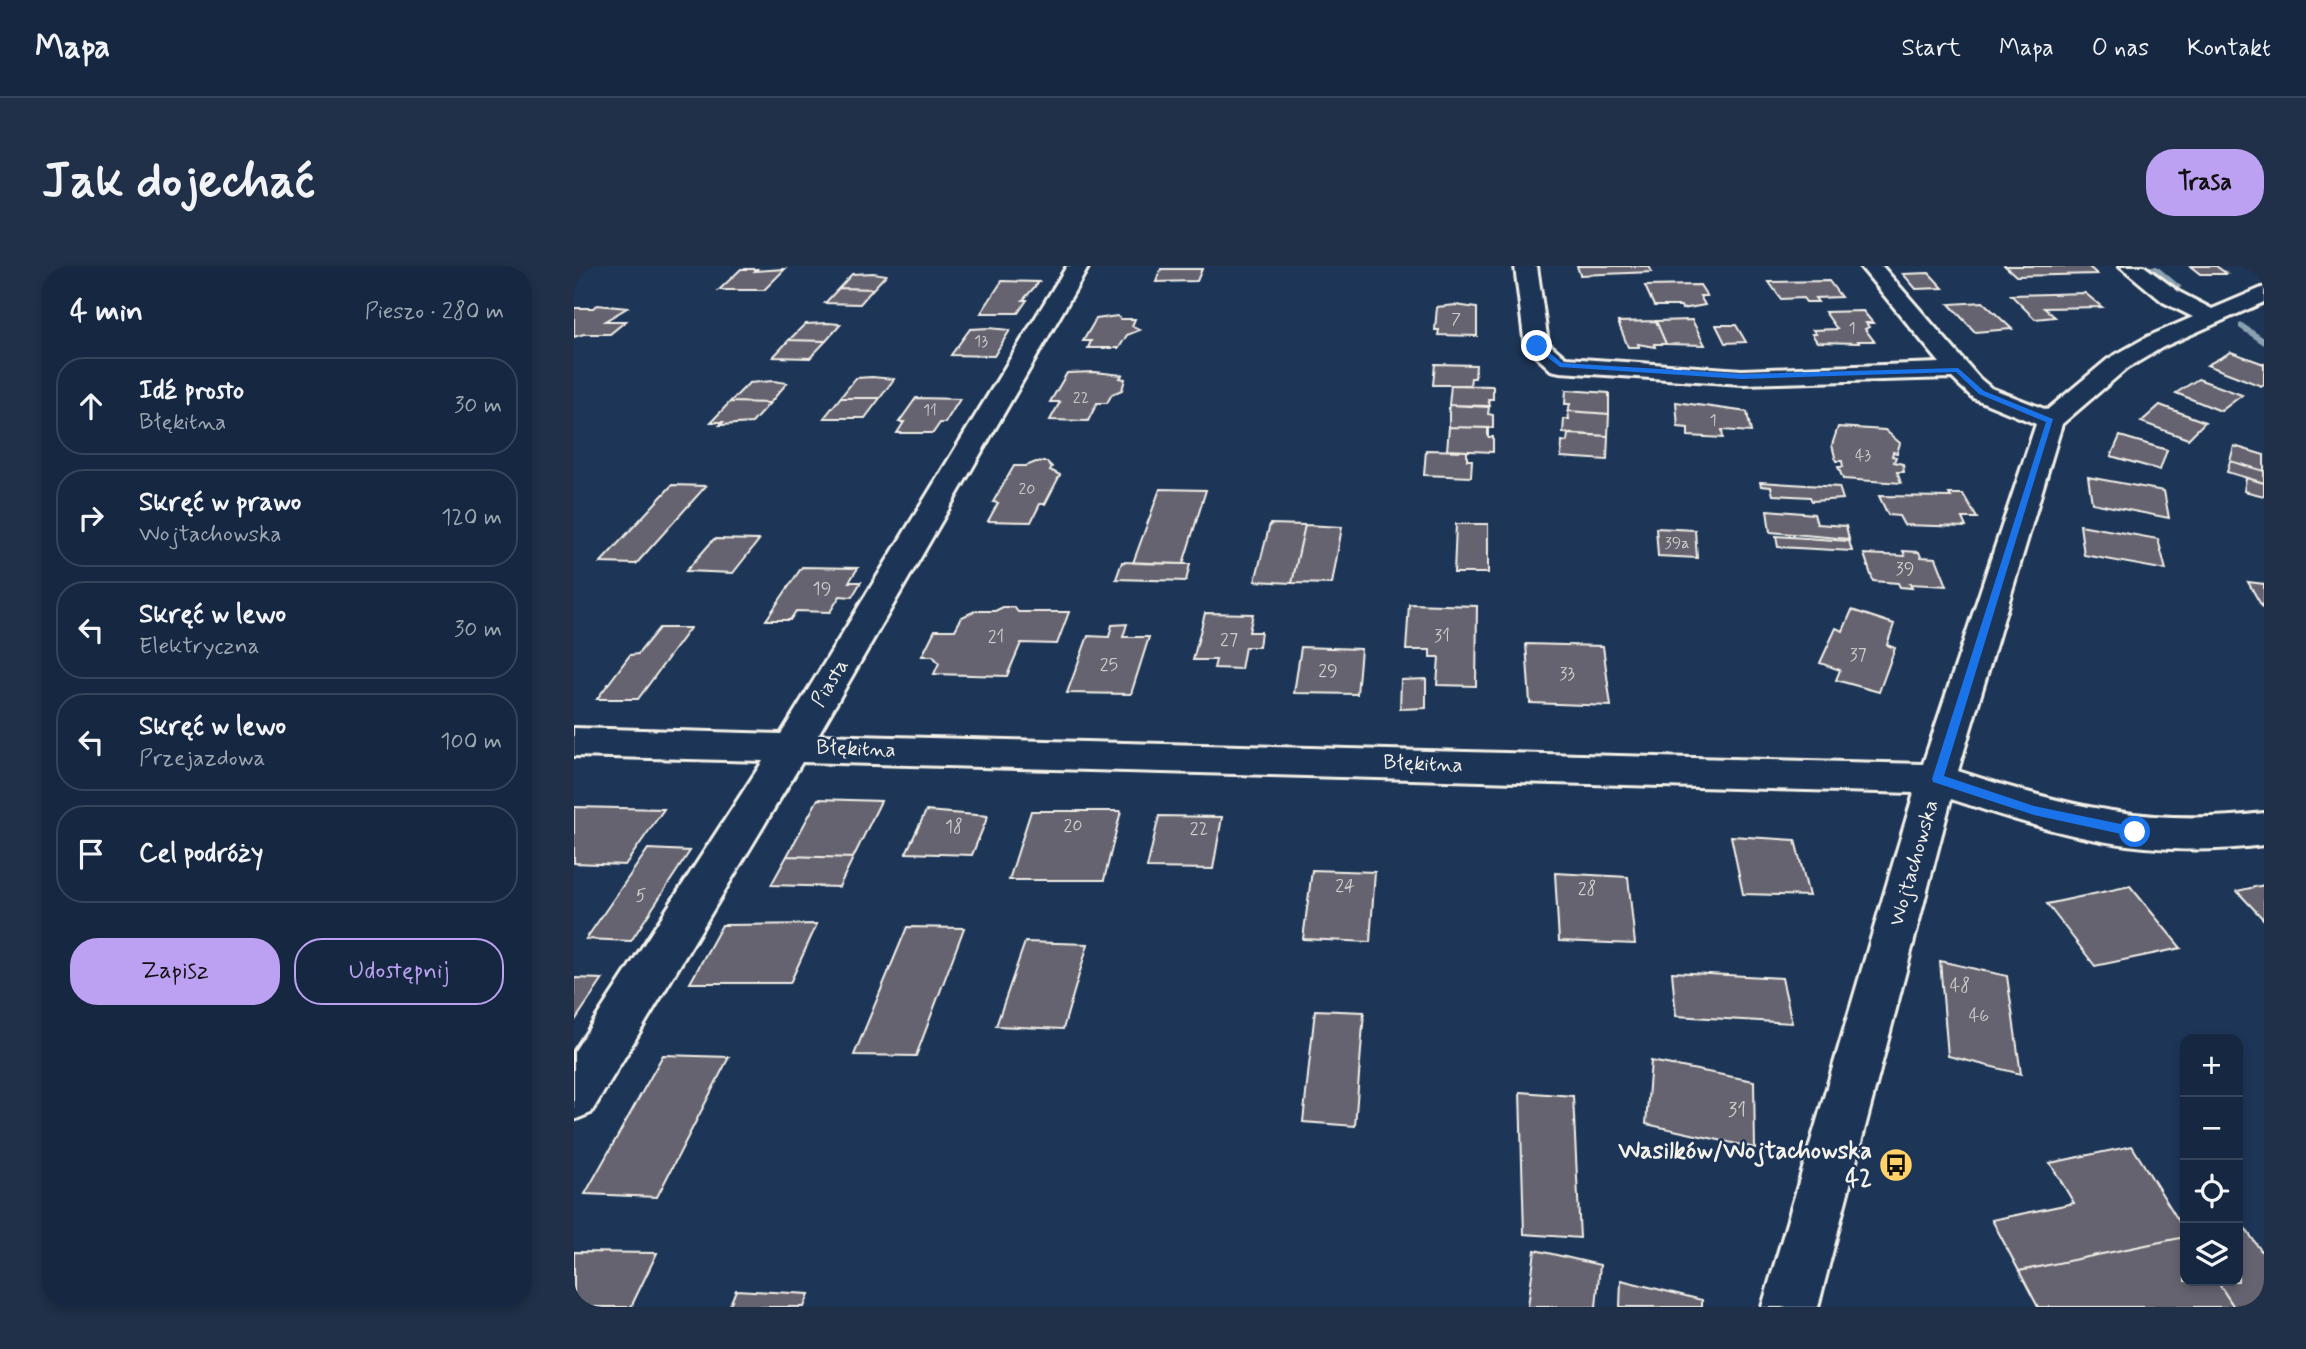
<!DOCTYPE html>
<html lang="pl">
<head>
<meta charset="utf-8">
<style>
	:root { --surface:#162841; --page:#1f3048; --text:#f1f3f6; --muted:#9ea6b1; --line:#35445a; --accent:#bca0f2 }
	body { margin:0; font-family:Mynerve,sans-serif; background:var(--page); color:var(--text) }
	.controls { position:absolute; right:21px; bottom:21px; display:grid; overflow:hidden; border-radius:14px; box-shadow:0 4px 10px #0003 }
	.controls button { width:63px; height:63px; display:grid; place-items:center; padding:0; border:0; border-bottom:2px solid var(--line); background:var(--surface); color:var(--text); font:35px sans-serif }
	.stop { position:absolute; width:21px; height:21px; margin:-16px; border:5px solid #1a73e8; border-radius:50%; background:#fff }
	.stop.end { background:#1a73e8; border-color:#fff; box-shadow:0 2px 7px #0008 }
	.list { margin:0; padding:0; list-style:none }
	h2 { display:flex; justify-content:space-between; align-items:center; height:91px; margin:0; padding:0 28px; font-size:30px }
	h2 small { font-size:23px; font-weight:400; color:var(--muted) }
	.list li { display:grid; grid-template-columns:46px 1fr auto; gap:21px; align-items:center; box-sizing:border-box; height:98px; margin:0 14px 14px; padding:0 14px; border:2px solid var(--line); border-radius:28px }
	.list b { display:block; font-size:26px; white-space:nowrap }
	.list p { margin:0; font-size:23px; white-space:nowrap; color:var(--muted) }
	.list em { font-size:23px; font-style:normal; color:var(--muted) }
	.actions { display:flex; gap:14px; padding:21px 28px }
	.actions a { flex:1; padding:16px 0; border:2px solid var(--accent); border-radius:28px; text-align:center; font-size:24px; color:var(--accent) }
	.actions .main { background:var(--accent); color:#111 }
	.icon { flex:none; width:38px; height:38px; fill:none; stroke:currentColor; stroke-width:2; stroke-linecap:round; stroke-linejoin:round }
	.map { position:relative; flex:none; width:1690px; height:1041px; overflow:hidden; border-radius:28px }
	header { display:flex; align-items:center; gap:42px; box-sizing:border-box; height:98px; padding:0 35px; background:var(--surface); border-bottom:2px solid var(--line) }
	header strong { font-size:33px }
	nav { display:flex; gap:38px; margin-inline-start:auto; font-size:24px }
	.intro { display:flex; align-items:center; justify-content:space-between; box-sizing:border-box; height:168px; padding:0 42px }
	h1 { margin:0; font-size:49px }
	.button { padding:18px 32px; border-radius:28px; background:var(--accent); color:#111; font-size:24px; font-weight:700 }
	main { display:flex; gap:42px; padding:0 42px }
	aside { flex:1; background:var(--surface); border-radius:28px; box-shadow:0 4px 10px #0003 }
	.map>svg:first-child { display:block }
</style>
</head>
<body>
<header>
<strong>Mapa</strong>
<nav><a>Start</a><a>Mapa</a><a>O nas</a><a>Kontakt</a></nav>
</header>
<div class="intro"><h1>Jak dojechać</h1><a class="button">Trasa</a></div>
<main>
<aside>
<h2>4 min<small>Pieszo · 280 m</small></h2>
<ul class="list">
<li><svg class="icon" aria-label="ahead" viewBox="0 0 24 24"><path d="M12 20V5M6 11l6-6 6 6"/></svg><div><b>Idź prosto</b><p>Błękitna</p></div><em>30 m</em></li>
<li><svg class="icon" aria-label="right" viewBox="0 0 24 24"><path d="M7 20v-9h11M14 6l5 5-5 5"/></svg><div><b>Skręć w prawo</b><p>Wojtachowska</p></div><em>120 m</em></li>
<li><svg class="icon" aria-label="left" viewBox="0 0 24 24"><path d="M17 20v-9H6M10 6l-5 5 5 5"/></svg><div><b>Skręć w lewo</b><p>Elektryczna</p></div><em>30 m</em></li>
<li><svg class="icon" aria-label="left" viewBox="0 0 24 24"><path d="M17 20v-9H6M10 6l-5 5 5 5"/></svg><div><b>Skręć w lewo</b><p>Przejazdowa</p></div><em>100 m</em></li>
<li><svg class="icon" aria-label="arrive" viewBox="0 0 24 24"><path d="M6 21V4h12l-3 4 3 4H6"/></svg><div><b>Cel podróży</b></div></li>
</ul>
<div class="actions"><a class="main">Zapisz</a><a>Udostępnij</a></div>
</aside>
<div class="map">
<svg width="1690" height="1041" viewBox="0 0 1690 1041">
	<rect width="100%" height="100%" fill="#1d3557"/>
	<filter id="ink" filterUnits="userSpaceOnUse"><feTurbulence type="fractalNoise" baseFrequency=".0143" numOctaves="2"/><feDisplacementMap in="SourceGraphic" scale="14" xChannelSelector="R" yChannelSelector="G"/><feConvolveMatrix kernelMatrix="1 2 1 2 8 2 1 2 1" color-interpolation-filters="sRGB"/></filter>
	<g filter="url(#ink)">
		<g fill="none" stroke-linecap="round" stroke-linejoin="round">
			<path fill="#8aa2b0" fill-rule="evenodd" d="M1574 0H1583L1608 21 1601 23Z
				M1668 57 1690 72V79L1665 62V58Z"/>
		</g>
		<path fill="#666471" stroke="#f4f1e8" stroke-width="2" d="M1003 0H1075L1078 6 1006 9Z
			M1431 0H1514L1523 8 1442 10Z
			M1616 0H1642L1653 8H1626Z
			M167 3H183L181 5 211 3 190 24H145Z
			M587 3H628L623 15 582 16Z
			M299 7 312 9 299 23 265 22 278 8Z
			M1355 7 1369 22 1342 23 1329 8Z
			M428 15 465 16 449 34H453L444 47H407Z
			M1255 15 1267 31 1241 32 1244 36H1232L1229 32 1207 33 1195 16Z
			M1126 19 1133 30H1126L1131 39 1108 43 1107 40H1080L1071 20Z
			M265 22 299 23 286 38 251 37Z
			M1511 27 1528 41 1470 42 1481 51 1461 53 1437 29Z
			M1409 36 1438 63 1401 66 1375 38Z
			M23 39 53 42 31 55H52L36 68H10L0 71V42H19Z
			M882 39 903 42V70L864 69 865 64H861L863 41Z
			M1289 45 1299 57H1292L1295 61 1291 63 1300 75H1284L1285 77 1243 76 1238 68H1242L1239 64 1263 63 1251 46Z
			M543 50 547 53H561L558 60 566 64 553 69 545 82H514L517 75H509L522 53Z
			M1118 54 1131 79 1092 78 1082 55Z
			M1082 55 1092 78H1080L1081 81 1064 78 1065 81H1054L1044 56Z
			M254 57 267 58 252 75 215 74 231 58Z
			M1142 59H1162L1172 76 1151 77Z
			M415 62 436 64 420 90 377 89 396 63Z
			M215 74 252 75 236 92 199 91Z
			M1657 86 1690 98V118L1687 120 1633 99Z
			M861 98 902 99 901 112H897L896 119H859Z
			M521 106 548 109 546 112 551 113 548 124 538 128 533 137H523L514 155 476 154 486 136H476L493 107Z
			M298 111 320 113 306 132H266L282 112Z
			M1624 113 1668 129 1647 145 1602 127Z
			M199 115 213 117 196 137 156 136 175 117Z
			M877 119 919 120V133H914L916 140 875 139Z
			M992 124 1035 127V148L994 145 996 138H991Z
			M266 132H306L291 152H250Z
			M342 132 386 133 371 157H366L359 167H323L330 156H325Z
			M156 136 196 137 178 157 146 159 149 156H137Z
			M1102 136 1173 146 1177 166 1148 164 1149 172 1114 170V162L1104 161Z
			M875 139 915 141 914 148 919 149V162L875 161Z
			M1586 139 1631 156 1614 173 1567 156Z
			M994 145 1035 148 1034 170 989 167 990 153H995Z
			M875 161 914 162V171H919V186L873 184Z
			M1264 161 1311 164 1326 177 1323 187 1319 186 1318 190 1322 191 1320 196 1329 198 1330 206H1323L1327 217 1269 213 1264 201H1269L1268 195H1262L1258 179Z
			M994 168 1034 170 1033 194 987 191 988 175 993 176Z
			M1546 170 1593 184 1586 204 1537 190Z
			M1660 180 1690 189V205L1656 195Z
			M852 184 893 185V194H898L897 211 850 209Z
			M1656 195 1690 205V217L1653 206Z
			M462 196H473L478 201 476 204 486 209 471 238H466L457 256 414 255 424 237 419 236 440 200H452Z
			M1514 211 1590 225 1595 252 1518 237Z
			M1672 212 1690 217V230L1670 225Z
			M1186 216 1265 221 1269 233 1238 235 1236 231 1199 229 1197 221 1187 220Z
			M98 219 132 220 62 298 26 297Z
			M586 223 632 224 609 298 559 297Z
			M1375 228H1389L1403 252H1388L1392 261 1330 259 1325 250 1314 249 1305 230 1377 231Z
			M1193 244 1240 248 1243 258 1272 260 1275 273 1196 266Z
			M696 258 731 259 718 317 681 315Z
			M882 258H914V307H880Z
			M731 259 768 261 758 318 718 317Z
			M1506 259 1584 273 1592 304 1510 289Z
			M1082 262 1121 264 1123 292 1084 290Z
			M1202 270 1275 275 1278 285 1204 281Z
			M140 273 185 274 159 307 112 305Z
			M1329 285 1345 286 1347 291 1362 292 1373 320 1336 318 1338 322 1326 321 1324 317 1299 315 1290 288 1331 290Z
			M548 296 609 298H616L612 315 542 313Z
			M228 301 284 302 275 316H287L278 331 266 330 256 346 222 345 216 354H192Z
			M1674 316 1690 318V344Z
			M835 338 903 340 902 420 863 419 865 391H856V384H832Z
			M429 341H440L444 346H495L483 378 447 377 433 410 360 408 365 397 359 390H348L361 364H381L388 351 401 345H421Z
			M1278 344 1320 358 1313 379 1321 382 1305 426 1262 414 1266 404 1246 397 1262 362 1269 365Z
			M631 347 679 348 675 366H687L685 381H671L667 403 640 402 642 394H619Z
			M553 358 549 371H575L557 428 493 427 514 370 535 371 538 359Z
			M85 362H116L64 433H23L56 389 64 388Z
			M952 378 1029 380 1037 440 956 437Z
			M727 381 787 383 783 428 720 427Z
			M852 413V442L826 443 827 414Z
			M244 533 307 535 279 592 213 590Z
			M0 541 90 543 51 599 0 597Z
			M352 545 414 550 398 589 332 587Z
			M457 545H547L530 614H435Z
			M585 550 648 551 639 603 573 602Z
			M1157 570 1221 574 1235 630 1169 628Z
			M74 583 116 585 57 675 12 673Z
			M213 590 279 592 265 621 197 619Z
			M738 604 801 606 796 676 729 673Z
			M981 607 1054 611 1061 678 985 675Z
			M1690 619V654L1663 625Z
			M1556 620 1607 682 1521 700 1473 638Z
			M243 658 216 717H116L148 659Z
			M333 661 390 662 342 790 280 789Z
			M451 676 514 678 489 763 422 760Z
			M1366 695 1433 710 1447 808 1374 790Z
			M1098 706 1208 712 1218 757 1102 750Z
			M0 712 29 713 0 756Z
			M741 744 790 746 781 860 729 856Z
			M89 789 155 791 83 931 11 928Z
			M1077 795 1180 815 1181 882 1072 858Z
			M946 826 999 830 1006 972 950 968Z
			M1558 880 1611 965V971L1445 1005 1418 954 1500 937 1476 897Z
			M1669 959 1690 989V1041H1660L1643 1015H1664V960Z
			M1611 971V1015H1643L1660 1041H1464L1445 1005Z
			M961 984 1026 999 1022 1041H954Z
			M0 986 83 987 57 1041H0Z
			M1047 1014 1128 1034V1041H1046Z
			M162 1024 235 1028 230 1041H155Z"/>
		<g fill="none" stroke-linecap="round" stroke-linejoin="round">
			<g stroke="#f4f1e8" stroke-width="6">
				<path id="minor" d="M493 0H515L244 469 1349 498 1462 158 1399 132 1378 112 1168 118 986 106 977 104 951 80 941 0H963L974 77 992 92 1168 104 1366 97 1286 0H1308L1405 112 1417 122 1473 144 1534 93 1573 71 1619 51 1589 36 1546 0H1570L1605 26 1638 43 1690 21V36L1589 81 1552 103 1488 158 1384 505C1492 540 1576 561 1690 547V579C1572 594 1487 570 1377 533L1244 1041H1188L1340 527 228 496 17 847 0 854V786L189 495 0 490V462L207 468Z"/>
			</g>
			<use href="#minor" fill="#1d3557" fill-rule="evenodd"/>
		</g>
	</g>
	<path fill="#1a73e8" d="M960 78H965L988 97 1168 108 1384 102 1410 125 1479 153 1370 510 1460 540 1561 561 1567 566 1565 570 1561 571 1460 549 1359 516 1358 513 1472 156 1405 128 1382 106 1168 113 986 101 960 81Z"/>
	<defs>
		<g id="bus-disc" transform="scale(1.75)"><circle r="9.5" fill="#ffd166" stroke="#1d3557"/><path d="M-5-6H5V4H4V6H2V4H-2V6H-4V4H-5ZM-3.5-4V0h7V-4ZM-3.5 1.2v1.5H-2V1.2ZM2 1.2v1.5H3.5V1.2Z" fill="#111"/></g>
	</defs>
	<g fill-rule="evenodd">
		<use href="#bus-disc" x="1322" y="899"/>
	</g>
	<g text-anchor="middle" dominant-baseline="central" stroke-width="5" stroke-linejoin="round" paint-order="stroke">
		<g font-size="16" fill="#d0ceca">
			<text x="882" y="53">7</text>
			<text x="1278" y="62">1</text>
			<text x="407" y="75">13</text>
			<text x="507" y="132">22</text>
			<text x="356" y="144">11</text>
			<text x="1139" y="154">1</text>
			<text x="1289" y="189">43</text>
			<text x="453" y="223">20</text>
			<text x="1103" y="277">39a</text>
		</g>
		<g font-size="18" fill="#d0ceca">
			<text x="1331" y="303">39</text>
			<text x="248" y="323">19</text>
			<text x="868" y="370">31</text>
			<text x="422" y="371">21</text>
			<text x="655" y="374">27</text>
			<text x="1284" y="389">37</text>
			<text x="535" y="399">25</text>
			<text x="754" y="405">29</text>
			<text x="993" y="408">33</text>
			<text x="499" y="560">20</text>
			<text x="380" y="561">18</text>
			<text x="625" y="563">22</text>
			<text x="771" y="620">24</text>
			<text x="1013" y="623">28</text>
			<text x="67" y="630">5</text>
			<text x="1386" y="720">48</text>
			<text x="1405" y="750">46</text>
		</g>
		<g font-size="21" fill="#f4f1e8" stroke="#1d3557">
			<text transform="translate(256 417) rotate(-59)">Piasta</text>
			<text transform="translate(282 483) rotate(2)">Błękitna</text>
			<text transform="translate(849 498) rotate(2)">Błękitna</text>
			<text transform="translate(1340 597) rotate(-74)">Wojtachowska</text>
		</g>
		<g font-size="21" fill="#d0ceca">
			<text x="1163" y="844">31</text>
		</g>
		<g font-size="24" font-weight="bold" fill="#f4f1e8" stroke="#1d3557" text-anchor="end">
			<text x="1298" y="885">Wasilków/Wojtachowska<tspan x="1298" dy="28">42</tspan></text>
		</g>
	</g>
</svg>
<div class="controls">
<button>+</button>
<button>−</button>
<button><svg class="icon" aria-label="locate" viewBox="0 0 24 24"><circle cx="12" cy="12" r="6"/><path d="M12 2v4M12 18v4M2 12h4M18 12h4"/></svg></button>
<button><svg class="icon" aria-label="layers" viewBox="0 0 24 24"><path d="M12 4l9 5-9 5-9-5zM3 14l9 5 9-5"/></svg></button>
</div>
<div class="stop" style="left:1561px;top:566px"></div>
<div class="stop end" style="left:963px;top:80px"></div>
</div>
</main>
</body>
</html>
